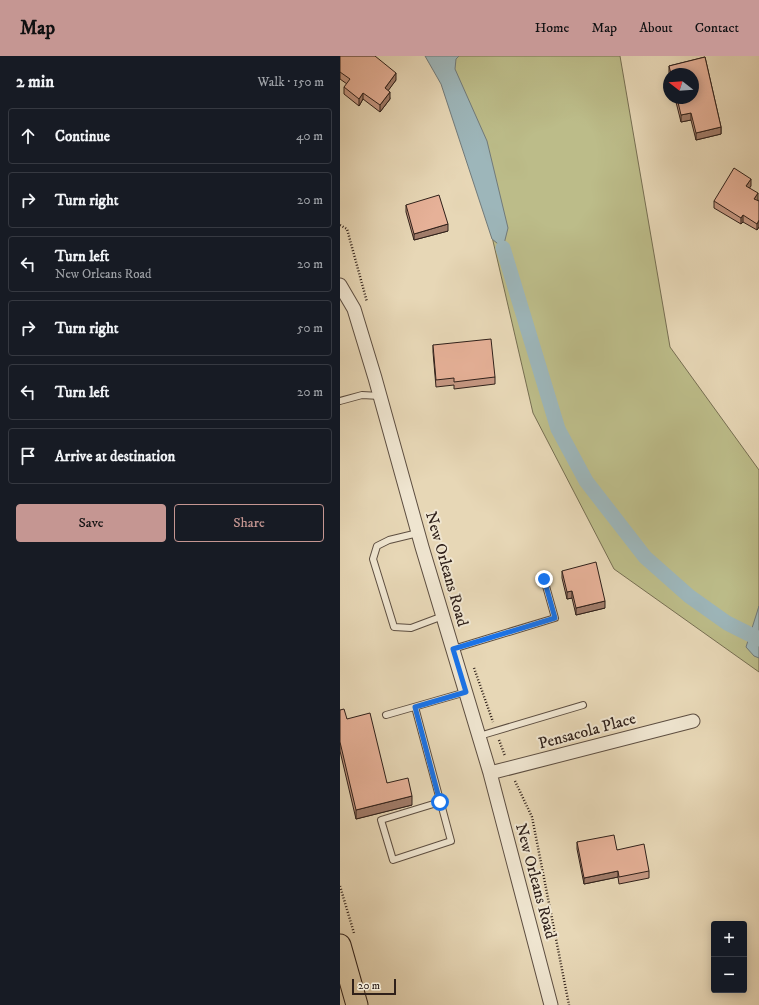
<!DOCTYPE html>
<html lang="en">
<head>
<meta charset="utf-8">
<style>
	:root { --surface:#171b24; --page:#242831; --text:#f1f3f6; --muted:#9ea1a6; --line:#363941; --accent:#c59692 }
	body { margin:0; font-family:"IM FELL DW Pica",serif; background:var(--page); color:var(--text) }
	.controls { position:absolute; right:12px; bottom:12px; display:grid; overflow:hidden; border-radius:4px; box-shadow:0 2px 10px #0003 }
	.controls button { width:36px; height:36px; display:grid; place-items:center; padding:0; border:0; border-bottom:1px solid var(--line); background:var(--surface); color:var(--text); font:20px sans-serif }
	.compass { position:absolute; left:323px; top:12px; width:36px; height:36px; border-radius:50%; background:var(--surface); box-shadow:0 2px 10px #0003; rotate:287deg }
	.scale { position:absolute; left:12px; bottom:10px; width:44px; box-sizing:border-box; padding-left:4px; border:2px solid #2f201a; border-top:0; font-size:11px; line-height:14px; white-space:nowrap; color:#2f201a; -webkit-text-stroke:3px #efe5d0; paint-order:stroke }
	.stop { position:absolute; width:12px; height:12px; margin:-9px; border:3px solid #1a73e8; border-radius:50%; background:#fff }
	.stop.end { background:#1a73e8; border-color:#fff; box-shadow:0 1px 4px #0008 }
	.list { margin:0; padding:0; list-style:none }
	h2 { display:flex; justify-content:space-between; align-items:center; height:52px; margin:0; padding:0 16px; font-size:17px }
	h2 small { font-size:13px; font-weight:400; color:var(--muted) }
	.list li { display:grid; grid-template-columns:26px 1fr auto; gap:12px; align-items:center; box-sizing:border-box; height:56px; margin:0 8px 8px; padding:0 8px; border:1px solid var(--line); border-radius:4px }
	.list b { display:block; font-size:15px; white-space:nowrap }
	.list p { margin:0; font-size:13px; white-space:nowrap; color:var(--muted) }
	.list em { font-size:13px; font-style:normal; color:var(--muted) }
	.actions { display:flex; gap:8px; padding:12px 16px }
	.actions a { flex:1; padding:9px 0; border:1px solid var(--accent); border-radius:4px; text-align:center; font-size:14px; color:var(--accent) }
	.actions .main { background:var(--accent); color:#111 }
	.icon { flex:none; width:22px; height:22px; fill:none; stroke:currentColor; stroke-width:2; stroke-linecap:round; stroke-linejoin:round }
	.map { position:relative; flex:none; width:419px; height:949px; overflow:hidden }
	header { display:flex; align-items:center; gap:24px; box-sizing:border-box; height:56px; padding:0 20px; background:var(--accent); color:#111 }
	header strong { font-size:19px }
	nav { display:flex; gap:22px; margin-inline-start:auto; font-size:14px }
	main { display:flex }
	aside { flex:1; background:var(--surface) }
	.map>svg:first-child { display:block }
</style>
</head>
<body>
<header>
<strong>Map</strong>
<nav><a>Home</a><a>Map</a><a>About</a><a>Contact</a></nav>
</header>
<main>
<aside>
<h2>2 min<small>Walk · 150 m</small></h2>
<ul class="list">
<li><svg class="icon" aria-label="ahead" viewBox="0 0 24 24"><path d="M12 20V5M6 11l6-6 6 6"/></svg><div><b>Continue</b></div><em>40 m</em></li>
<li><svg class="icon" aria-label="right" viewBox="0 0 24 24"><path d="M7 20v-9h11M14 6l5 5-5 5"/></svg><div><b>Turn right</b></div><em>20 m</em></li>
<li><svg class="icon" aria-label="left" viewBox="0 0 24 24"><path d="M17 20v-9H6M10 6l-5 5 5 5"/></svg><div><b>Turn left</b><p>New Orleans Road</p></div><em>20 m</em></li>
<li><svg class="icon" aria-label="right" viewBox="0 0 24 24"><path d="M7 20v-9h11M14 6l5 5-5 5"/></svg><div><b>Turn right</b></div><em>50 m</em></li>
<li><svg class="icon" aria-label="left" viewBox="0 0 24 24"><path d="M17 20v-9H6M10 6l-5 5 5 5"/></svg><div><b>Turn left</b></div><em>20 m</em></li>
<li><svg class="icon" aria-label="arrive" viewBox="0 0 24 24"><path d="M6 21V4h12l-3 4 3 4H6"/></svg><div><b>Arrive at destination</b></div></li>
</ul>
<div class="actions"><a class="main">Save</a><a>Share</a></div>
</aside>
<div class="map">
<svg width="419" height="949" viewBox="0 0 419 949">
	<rect width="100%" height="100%" fill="#e7d7b6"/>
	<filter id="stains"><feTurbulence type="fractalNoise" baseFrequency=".005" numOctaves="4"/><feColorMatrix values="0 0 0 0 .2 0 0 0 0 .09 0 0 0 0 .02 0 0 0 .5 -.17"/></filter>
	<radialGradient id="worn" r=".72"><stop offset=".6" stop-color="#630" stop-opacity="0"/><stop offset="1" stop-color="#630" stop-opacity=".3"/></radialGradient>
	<path fill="#bcbc89" stroke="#766e52" d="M110 0H280L330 291 419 414V616L274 513 193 357Z"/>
	<path fill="#9db6ba" stroke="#717a7a" d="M85 0H119L116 3 115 13 147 85 168 172 163 192 152 183 101 28Z
		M419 550V602L414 600 406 591Z"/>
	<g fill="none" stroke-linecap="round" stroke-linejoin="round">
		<path stroke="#9db6ba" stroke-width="15" d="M163 192 218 373 246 425 305 501 349 540 387 567 419 583"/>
		<g stroke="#5d4e41" stroke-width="8">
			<path id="service" d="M0 345 22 339 40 340
				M78 477 49 484 37 490 33 503 54 571 71 572 103 560
				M113 593 215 562 204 523
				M75 651 111 785 53 804 41 764 100 746
				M46 659 126 636
				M139 680 243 649"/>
		</g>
		<g stroke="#5d4e41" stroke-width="15">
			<path id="minor" d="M0 229 14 253 35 322 82 491 150 717 211 949
				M150 717 353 665"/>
		</g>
		<g stroke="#2f201a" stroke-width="23">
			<path id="trunk" d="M0 889 17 949"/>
		</g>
		<path stroke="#2f201a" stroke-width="2.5" stroke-dasharray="1 2" stroke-linecap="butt" d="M0 169 7 173 27 246
			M134 612 153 666
			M159 684 165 700
			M175 725 192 761 229 949
			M0 830 14 877"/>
		<use href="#service" stroke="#efe5d0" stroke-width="6"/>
		<use href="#minor" stroke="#efe5d0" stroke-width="13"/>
		<use href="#trunk" stroke="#e7d7b6" stroke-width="21"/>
	</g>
	<path fill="#c69883" stroke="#2f201a" d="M0 0 56 24 48 34 50 43 40 56 23 43 19 50 4 38V31L7 28 0 23Z
		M365 1 381 71V78L356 84 351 64 341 66 335 42H353V18H329V10Z
		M411 130 409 132 418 144H417L419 145V171L417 174 403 166 401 168 374 152V145Z
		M66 149 108 175 74 184 66 156Z
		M93 289 155 321V328L114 333V329L96 331 93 296Z
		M222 515 265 552 236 559 232 542 227 543 222 522Z
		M0 654 7 663 47 727 72 749 16 763 0 695Z
		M237 786 277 794 309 815V822L279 828 278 821 244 828 237 793Z"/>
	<path fill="#a17c6a" stroke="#2f201a" d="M56 17V24L45 39V32Z
		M50 36V43L40 56V49Z
		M23 37V43L19 50V43Z
		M351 57V64L341 66V59Z
		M381 71V78L356 84V77Z
		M411 123V130L406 137V130Z
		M418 137V144L414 150V143Z
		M403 159V166L401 168V162Z
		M419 164V171L417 174V168Z
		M108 168V175L74 184V178Z
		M232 535V542L227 543V536Z
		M265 545V552L236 559V552Z
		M72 740V749L16 763V754Z
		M278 815V821L244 828V822Z"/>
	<path fill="#e6b198" stroke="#2f201a" d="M0 0H35L56 17 45 32 50 36 40 49 23 37 19 43 4 31 10 23 0 16Z
		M365 1 381 71 356 77 351 57 341 59 337 42H353V18H331L329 10Z
		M394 112 411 123 406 130 418 137 414 143 419 145V164L417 168 403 159 401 162 374 145Z
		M99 139 108 168 74 178 66 149Z
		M151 283 155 321 114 326V322L96 324 93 289Z
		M256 506 265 545 236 552 232 535 227 536 222 515Z
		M4 653 7 663 30 657 47 727 68 722 72 740 16 754 0 686V654Z
		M274 779 277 794 304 788 309 815 279 821 278 815 244 822 237 786Z"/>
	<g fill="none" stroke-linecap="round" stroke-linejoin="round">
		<path stroke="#1a73e8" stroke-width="5" d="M100 746 75 651 126 636 113 593 215 562 204 523"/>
	</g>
	<g text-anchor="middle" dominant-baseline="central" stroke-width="4" stroke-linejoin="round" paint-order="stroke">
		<g font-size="16" fill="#2f201a" stroke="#efe5d0">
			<text transform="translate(107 513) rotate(74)">New Orleans Road</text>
			<text transform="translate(247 675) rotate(-15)">Pensacola Place</text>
			<text transform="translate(196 825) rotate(75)">New Orleans Road</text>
		</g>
	</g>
	<rect width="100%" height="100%" filter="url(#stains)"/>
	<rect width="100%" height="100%" fill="url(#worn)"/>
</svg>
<div class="controls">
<button>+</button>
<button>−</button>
</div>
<svg class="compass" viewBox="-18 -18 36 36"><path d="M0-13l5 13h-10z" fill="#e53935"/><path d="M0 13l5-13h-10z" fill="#9ea1a6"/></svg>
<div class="scale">20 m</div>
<div class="stop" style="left:100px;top:746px"></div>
<div class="stop end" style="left:204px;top:523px"></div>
</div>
</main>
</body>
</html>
